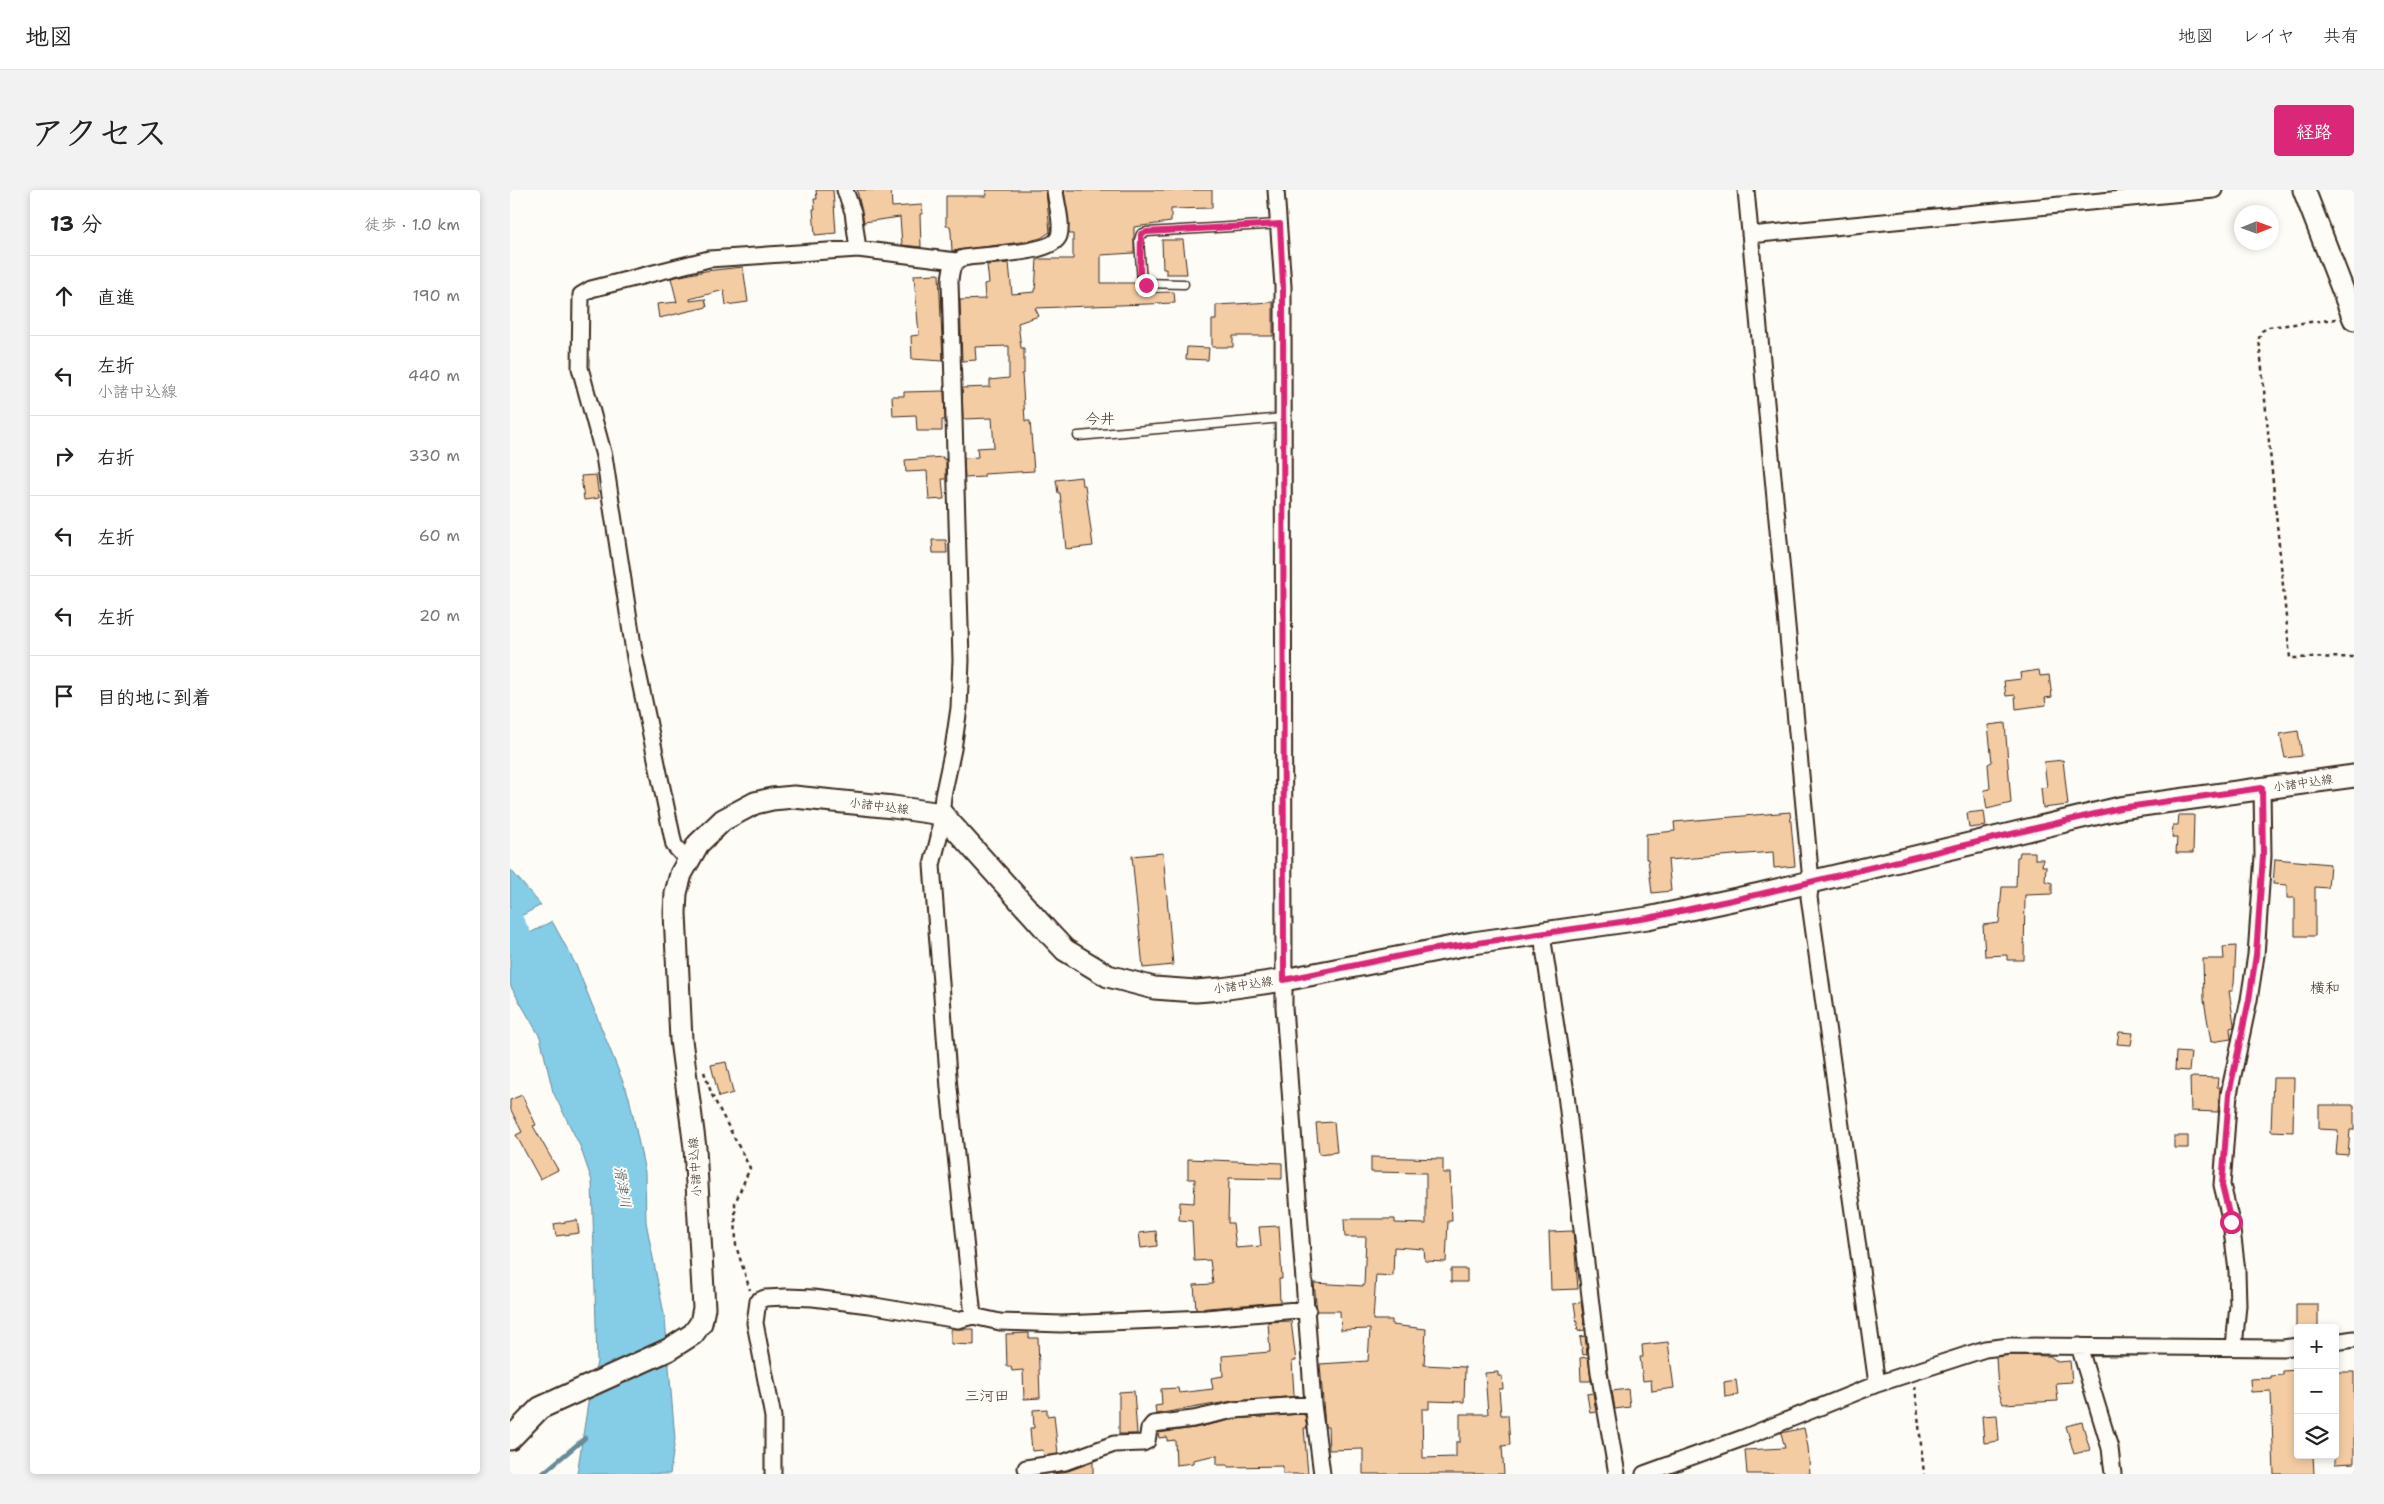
<!DOCTYPE html>
<html lang="ja">
<head>
<meta charset="utf-8">
<style>
	:root { --surface:#fff; --page:#f2f2f2; --text:#222; --muted:#767676; --line:#e0e0e0; --accent:#db2777 }
	body { margin:0; font-family:"Shantell Sans","Klee One",sans-serif; background:var(--page); color:var(--text) }
	.controls { position:absolute; right:15px; bottom:15px; display:grid; overflow:hidden; border-radius:5px; box-shadow:0 2px 8px #0003 }
	.controls button { width:45px; height:45px; display:grid; place-items:center; padding:0; border:0; border-bottom:1px solid var(--line); background:var(--surface); color:var(--text); font:25px sans-serif }
	.compass { position:absolute; left:1724px; top:15px; width:45px; height:45px; border-radius:50%; background:var(--surface); box-shadow:0 2px 8px #0003; rotate:89deg }
	.stop { position:absolute; width:15px; height:15px; margin:-11px; border:4px solid #db2777; border-radius:50%; background:#fff }
	.stop.end { background:#db2777; border-color:#fff; box-shadow:0 1px 5px #0008 }
	.list { margin:0; padding:0; list-style:none }
	h2 { display:flex; justify-content:space-between; align-items:center; height:65px; margin:0; padding:0 20px; font-size:21px }
	h2 small { font-size:16px; font-weight:400; color:var(--muted) }
	.list li { display:grid; grid-template-columns:32px 1fr auto; gap:15px; align-items:center; box-sizing:border-box; height:80px; padding:0 20px; border-top:1px solid var(--line) }
	.list b { display:block; font-size:19px; white-space:nowrap }
	.list p { margin:0; font-size:16px; white-space:nowrap; color:var(--muted) }
	.list em { font-size:16px; font-style:normal; color:var(--muted) }
	.icon { flex:none; width:28px; height:28px; fill:none; stroke:currentColor; stroke-width:2; stroke-linecap:round; stroke-linejoin:round }
	.map { position:relative; flex:none; width:1844px; height:1284px; overflow:hidden; border-radius:5px }
	header { display:flex; align-items:center; gap:30px; box-sizing:border-box; height:70px; padding:0 25px; background:var(--surface); border-bottom:1px solid var(--line) }
	header strong { font-size:24px }
	nav { display:flex; gap:28px; margin-inline-start:auto; font-size:18px }
	.intro { display:flex; align-items:center; justify-content:space-between; box-sizing:border-box; height:120px; padding:0 30px }
	h1 { margin:0; font-size:35px }
	.button { padding:12px 22px; border-radius:5px; background:var(--accent); color:#fff; font-size:18px; font-weight:700 }
	main { display:flex; gap:30px; padding:0 30px }
	aside { flex:1; background:var(--surface); border-radius:5px; box-shadow:0 2px 8px #0003 }
	.map>svg:first-child { display:block }
</style>
</head>
<body>
<header>
<strong>地図</strong>
<nav><a>地図</a><a>レイヤ</a><a>共有</a></nav>
</header>
<div class="intro"><h1>アクセス</h1><a class="button">経路</a></div>
<main>
<aside>
<h2>13 分<small>徒歩 · 1.0 km</small></h2>
<ul class="list">
<li><svg class="icon" aria-label="ahead" viewBox="0 0 24 24"><path d="M12 20V5M6 11l6-6 6 6"/></svg><div><b>直進</b></div><em>190 m</em></li>
<li><svg class="icon" aria-label="left" viewBox="0 0 24 24"><path d="M17 20v-9H6M10 6l-5 5 5 5"/></svg><div><b>左折</b><p>小諸中込線</p></div><em>440 m</em></li>
<li><svg class="icon" aria-label="right" viewBox="0 0 24 24"><path d="M7 20v-9h11M14 6l5 5-5 5"/></svg><div><b>右折</b></div><em>330 m</em></li>
<li><svg class="icon" aria-label="left" viewBox="0 0 24 24"><path d="M17 20v-9H6M10 6l-5 5 5 5"/></svg><div><b>左折</b></div><em>60 m</em></li>
<li><svg class="icon" aria-label="left" viewBox="0 0 24 24"><path d="M17 20v-9H6M10 6l-5 5 5 5"/></svg><div><b>左折</b></div><em>20 m</em></li>
<li><svg class="icon" aria-label="arrive" viewBox="0 0 24 24"><path d="M6 21V4h12l-3 4 3 4H6"/></svg><div><b>目的地に到着</b></div></li>
</ul>
</aside>
<div class="map">
<svg width="1844" height="1284" viewBox="0 0 1844 1284">
	<rect width="100%" height="100%" fill="#fdfcf7"/>
	<filter id="ink" filterUnits="userSpaceOnUse"><feTurbulence type="fractalNoise" baseFrequency=".02" numOctaves="2"/><feDisplacementMap in="SourceGraphic" scale="10" xChannelSelector="R" yChannelSelector="G"/><feConvolveMatrix kernelMatrix="1 2 1 2 8 2 1 2 1" color-interpolation-filters="sRGB"/></filter>
	<g filter="url(#ink)">
		<path fill="#85cce7" stroke="#678b97" d="M0 679 31 715 0 732Z
			M42 731 67 777 119 907 135 982 136 1032 155 1129 165 1249 160 1284H67L78 1213 87 1172 82 991 70 956 43 902 30 847 0 795V754Z"/>
		<g fill="none" stroke-linecap="round" stroke-linejoin="round">
			<path stroke="#678b97" stroke-width="4.5" d="M32 1284 75 1248"/>
			<path stroke="#85cce7" stroke-width="28" d="M0 733 26 781"/>
		</g>
		<path fill="#f4cca4" stroke="#3b2a1e" d="M306 0H323L326 43 305 45 303 19H305L304 9H307Z
			M347 0H381L382 17 412 15 413 24H410L411 57 392 55 390 27 354 32Z
			M476 0H536L540 42 531 48 519 51 442 61 441 42 440 36H436V6H477Z
			M554 0H702V18L661 19V32L624 37V63L591 65V93H625L627 103 664 102 665 113 525 118 529 126 508 133 511 158H514V184H512L515 231H520L524 281 474 284V287L455 288 454 268 468 267 467 258 484 257 482 228 453 229 452 198 480 197V190L499 188V156L465 157 466 170 452 171 450 110 475 109 474 94 479 93 477 75 499 73 502 104 525 102 527 69H563V44H559Z
			M652 50H673L677 84H656V79H653Z
			M233 77 238 112 216 115 214 100 180 109V111L195 109 197 117 149 128 147 114 167 112 161 88 195 81Z
			M429 84 433 171 402 169 401 146 409 145 404 85Z
			M763 112V146H723V157H702V130H706V115Z
			M677 157 699 158 698 170 676 169Z
			M434 201 435 230H432V241H407L406 225 383 226 382 206H394V202Z
			M433 267V269H436V289H432L434 309 419 310 417 281 396 282 395 270Z
			M86 285 89 308 74 310 71 286Z
			M571 287 572 295H575L583 356 556 359 550 303H548L546 290Z
			M422 350H436L437 363H423Z
			M1529 480 1530 486 1539 485 1542 507 1535 508 1536 515 1506 519 1505 505 1496 506 1494 491 1511 489 1510 483Z
			M1495 533 1501 613 1477 619 1474 600 1480 599 1478 574 1482 572 1478 535Z
			M1788 541 1792 566 1775 568 1770 544Z
			M1553 570 1558 615 1533 618 1531 598 1537 597 1534 572Z
			M1474 621 1476 636 1459 638 1457 623Z
			M1280 622 1285 676 1264 678 1263 662 1158 670 1161 701 1142 703 1138 669H1136V644L1165 641 1164 632Z
			M1669 625H1684L1683 663H1666L1667 648H1662L1663 635H1668Z
			M1510 662H1525V669H1533L1532 676H1536L1535 691 1542 693V704L1515 705 1514 770H1497V765L1475 766 1473 735 1489 733 1492 697H1506L1507 667H1509Z
			M653 663 663 775 633 778 622 666Z
			M1765 669 1820 674 1818 698 1805 697V746H1785V708H1777V695L1763 694Z
			M1726 756 1724 794 1722 801H1719L1724 834V837L1720 838 1721 849 1701 852 1694 810 1693 769H1714L1713 757Z
			M1609 842 1623 843 1621 855 1607 854Z
			M1666 862 1681 863 1679 881 1665 880Z
			M216 872 223 903 209 907 201 875Z
			M1680 887 1708 888 1707 897H1710L1708 922 1681 921Z
			M1763 888H1784L1783 942 1761 941Z
			M12 905 26 935 23 936 48 980 30 989 6 945 12 942 0 918V910Z
			M1809 915H1844V940H1840L1838 965 1826 964 1828 940 1809 939Z
			M824 932 827 962 809 964 806 933Z
			M1664 946H1678V958H1664Z
			M861 967 933 969V983H940L942 1031H938L936 1072 915 1071 914 1059 884 1057 883 1086 866 1085 863 1130H882V1135L916 1139 914 1175 955 1177 954 1212 919 1211V1219H912L913 1268 946 1267V1252H950V1224H978L975 1183 988 1182V1186H992L993 1199H989L991 1225H998L1000 1255 992 1256 994 1284H853V1259L819 1260 818 1237H815L814 1224 810 1174 858 1171 860 1139 831 1140 830 1121H807L804 1093 854 1096 856 1047H835L834 1029H885V1033L916 1034V983L861 982Z
			M678 969 772 973V989L719 988 718 1033H723L726 1058 751 1056 749 1037 769 1036 772 1089H769L770 1112 686 1119 684 1095 703 1094 700 1070 684 1071 682 1031 669 1030 670 1012 684 1013 685 989H678Z
			M67 1030 69 1043 46 1046 44 1034Z
			M646 1041 647 1056 631 1058 629 1043Z
			M1063 1041 1068 1099 1041 1100 1039 1042Z
			M941 1079H957V1092H941Z
			M1071 1112 1075 1140 1068 1141 1064 1113Z
			M1786 1114H1808V1138H1786Z
			M781 1131 786 1171H782L784 1205 789 1206 723 1211 646 1224 645 1216 652 1215 651 1199 668 1198 669 1203 703 1199 701 1188 713 1186 712 1166 760 1162 758 1132Z
			M441 1139H464V1155L441 1154Z
			M519 1143V1148H528L530 1208 514 1209 513 1180 502 1181 501 1177H497L496 1144Z
			M1075 1146 1077 1164 1073 1165 1070 1147Z
			M1158 1152 1164 1198 1142 1201 1141 1190 1133 1191 1130 1167H1133L1132 1155Z
			M1501 1165 1540 1166 1548 1172 1560 1171 1562 1192 1546 1193 1548 1211 1493 1214 1488 1200 1486 1167Z
			M1078 1167 1081 1191H1071L1070 1168Z
			M1788 1180V1265H1803L1804 1284H1764L1761 1201 1741 1202 1740 1189 1761 1188V1186L1773 1185V1181Z
			M1825 1182H1844V1273L1825 1274Z
			M1226 1190 1228 1205 1215 1207 1214 1192Z
			M1118 1199 1120 1217 1105 1219 1102 1201Z
			M624 1201 627 1244H609V1202Z
			M1083 1203 1086 1222 1080 1223 1077 1204Z
			M537 1219V1226L544 1225 548 1264 534 1266 533 1260 522 1261 520 1238H524L523 1220Z
			M791 1224 795 1225 797 1238H794L798 1284H773V1276L718 1277V1275H707V1265L683 1270V1273L666 1275 665 1250 657 1251V1247L649 1248 648 1243 685 1238 725 1229Z
			M1487 1225 1489 1251 1474 1253 1472 1226Z
			M1572 1232 1580 1260 1564 1264 1556 1236Z
			M1294 1238 1298 1257 1300 1284H1237L1235 1260 1275 1258 1271 1243Z
			M583 1272V1284H542L558 1281Z"/>
		<g fill="none" stroke-linecap="round" stroke-linejoin="round">
			<g stroke="#3b2a1e" stroke-width="11">
				<path id="lane" d="M674 94 632 93 629 50 631 44 637 42 770 34
					M568 246 773 228"/>
			</g>
			<g stroke="#3b2a1e" stroke-width="19">
				<path id="street" d="M335 0 343 22 348 59
					M766 0 773 96 774 817 803 1214 812 1284
					M1236 0 1301 691 1299 707 1367 1194
					M1240 45 1704 0
					M179 667 170 662 164 655 125 468 94 266 70 178 71 105 81 99 199 69 348 59 446 71
					M1032 745 1055 896 1089 1182 1107 1284
					M463 1126 490 1132 551 1134 696 1128 798 1119
					M1825 1152 1844 1149
					M1569 1156 1600 1258 1603 1284
					M1724 1157 1728 1115 1727 1081 1721 1032 1712 995 1719 904 1739 810 1746 765 1753 666 1752 598
					M516 1278 555 1272 604 1254 633 1253 637 1251 639 1239 643 1234 683 1229 724 1220 803 1214
					M263 1284V1227L245 1133 248 1111 255 1108 276 1107 303 1108 359 1115 448 1130 463 1126 439 898 422 675 429 647 433 606 443 559 449 518 451 470 440 91C441 79 442 73 453 68 472 64 543 65 549 46 553 33 546 13 545 0
					M1134 1284 1233 1248 1367 1194 1475 1159 1500 1156 1773 1158 1788 1156"/>
			</g>
			<g stroke="#3b2a1e" stroke-width="25">
				<path id="secondary" d="M1794 0 1844 129
					M0 1249 30 1218 158 1160 183 1144 191 1133 194 1118 185 958 171 850 165 723 166 703 171 684 188 654 213 630 245 613 262 609 284 607 383 617 432 624 539 743 555 760 598 786 644 798 686 801 711 799 774 790 963 753 1138 728 1250 704 1610 618 1844 586"/>
			</g>
			<path stroke="#3b2a1e" stroke-width="2.5" stroke-dasharray="4 4" stroke-linecap="butt" d="M1826 129 1759 137 1752 141 1749 148 1780 468 1844 467
				M194 882 202 905 240 978 225 1013 226 1056 240 1100
				M1405 1196 1414 1284"/>
			<use href="#lane" stroke="#fdfcf7" stroke-width="8"/>
			<use href="#street" stroke="#fdfcf7" stroke-width="15"/>
			<use href="#secondary" stroke="#fdfcf7" stroke-width="21"/>
		</g>
	</g>
	<g fill="none" stroke-linecap="round" stroke-linejoin="round" filter="url(#ink)">
		<path stroke="#db2777" stroke-width="6" d="M636 95 630 90 631 44 637 42 770 34 773 96 774 790 919 760 1138 728 1250 704 1610 618 1752 598 1753 666 1746 765 1739 810 1719 904 1712 995 1721 1032"/>
	</g>
	<g text-anchor="middle" dominant-baseline="central" stroke-width="4" stroke-linejoin="round" paint-order="stroke">
		<g font-size="12" fill="#3b2a1e" stroke="#fdfcf7">
			<text transform="translate(1793 593) rotate(-8)">小諸中込線</text>
			<text transform="translate(369 616) rotate(7)">小諸中込線</text>
			<text transform="translate(733 795) rotate(-8)">小諸中込線</text>
			<text transform="translate(185 977) rotate(-94)">小諸中込線</text>
		</g>
		<g font-size="14" font-style="italic" fill="#515b5a" stroke="#fdfcf7">
			<text transform="translate(113 997) rotate(80)">滑津川</text>
		</g>
		<g font-size="15" fill="#3b2a1e" stroke="#fdfcf7">
			<text x="590" y="229">今井</text>
			<text x="1815" y="798">横和</text>
			<text x="477" y="1206">三河田</text>
		</g>
	</g>
</svg>
<div class="controls">
<button>+</button>
<button>−</button>
<button><svg class="icon" aria-label="layers" viewBox="0 0 24 24"><path d="M12 4l9 5-9 5-9-5zM3 14l9 5 9-5"/></svg></button>
</div>
<svg class="compass" viewBox="-18 -18 36 36"><path d="M0-13l5 13h-10z" fill="#e53935"/><path d="M0 13l5-13h-10z" fill="#767676"/></svg>
<div class="stop" style="left:1721px;top:1032px"></div>
<div class="stop end" style="left:636px;top:95px"></div>
</div>
</main>
</body>
</html>
